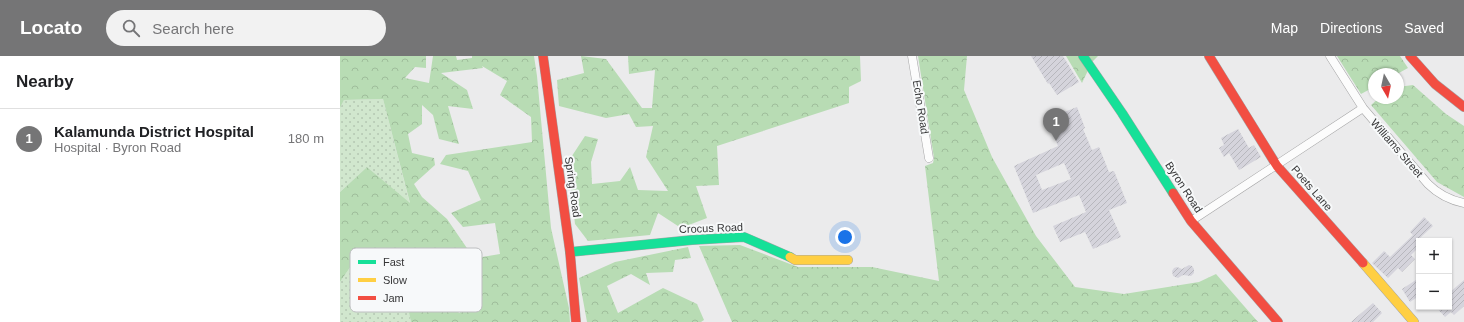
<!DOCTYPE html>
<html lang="en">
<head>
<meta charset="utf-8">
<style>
	:root { --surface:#fff; --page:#f2f2f2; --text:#202124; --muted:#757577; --line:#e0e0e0; --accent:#757576 }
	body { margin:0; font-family:Arial,sans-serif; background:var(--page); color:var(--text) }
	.controls { position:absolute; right:12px; bottom:12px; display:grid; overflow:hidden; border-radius:0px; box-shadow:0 1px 3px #0004 }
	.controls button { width:36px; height:36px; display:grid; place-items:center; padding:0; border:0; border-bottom:1px solid var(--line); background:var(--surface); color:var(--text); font:20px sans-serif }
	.compass { position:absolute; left:1028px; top:12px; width:36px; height:36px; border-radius:50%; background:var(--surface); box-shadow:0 1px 3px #0004; rotate:171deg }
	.you { position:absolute; left:505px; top:181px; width:14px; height:14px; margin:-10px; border:3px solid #fff; border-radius:50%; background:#1a73e8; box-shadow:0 0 0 6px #1a73e833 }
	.badge { display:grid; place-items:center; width:26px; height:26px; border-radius:50%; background:var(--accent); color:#fff; font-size:13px; font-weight:700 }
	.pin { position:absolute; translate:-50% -33px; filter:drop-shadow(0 1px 2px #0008) }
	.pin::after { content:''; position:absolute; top:21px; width:14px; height:12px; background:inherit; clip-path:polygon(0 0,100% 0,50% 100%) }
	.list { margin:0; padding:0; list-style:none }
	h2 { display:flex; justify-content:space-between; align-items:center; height:52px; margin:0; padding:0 16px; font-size:17px }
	h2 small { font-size:13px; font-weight:400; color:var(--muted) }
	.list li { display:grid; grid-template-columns:26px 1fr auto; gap:12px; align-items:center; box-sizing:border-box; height:60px; padding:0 16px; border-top:1px solid var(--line) }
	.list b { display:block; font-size:15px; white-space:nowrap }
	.list p { margin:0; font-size:13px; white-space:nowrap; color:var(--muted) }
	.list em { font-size:13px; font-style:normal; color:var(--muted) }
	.icon { flex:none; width:22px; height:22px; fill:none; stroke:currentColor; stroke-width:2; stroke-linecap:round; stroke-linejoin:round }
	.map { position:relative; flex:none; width:1124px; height:266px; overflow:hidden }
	header { display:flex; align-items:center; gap:24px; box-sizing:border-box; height:56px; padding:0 20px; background:var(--accent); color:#fff }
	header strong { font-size:19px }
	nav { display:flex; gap:22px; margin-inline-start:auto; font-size:14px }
	.search { width:280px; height:36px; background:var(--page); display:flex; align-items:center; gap:10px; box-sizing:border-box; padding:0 14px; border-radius:22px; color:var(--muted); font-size:15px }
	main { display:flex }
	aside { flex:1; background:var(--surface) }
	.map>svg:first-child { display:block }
</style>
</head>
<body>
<header>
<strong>Locato</strong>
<div class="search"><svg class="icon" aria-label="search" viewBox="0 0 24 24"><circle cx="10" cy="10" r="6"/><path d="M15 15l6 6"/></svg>Search here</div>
<nav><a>Map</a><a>Directions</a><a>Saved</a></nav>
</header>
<main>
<aside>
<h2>Nearby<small></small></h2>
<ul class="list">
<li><span class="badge">1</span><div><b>Kalamunda District Hospital</b><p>Hospital · Byron Road</p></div><em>180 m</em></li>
</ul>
</aside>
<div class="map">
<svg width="1124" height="266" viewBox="0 0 1124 266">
	<defs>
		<pattern id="grass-dots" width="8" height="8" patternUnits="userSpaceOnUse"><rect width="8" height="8" fill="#d1e7ce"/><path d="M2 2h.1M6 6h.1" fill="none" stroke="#b4c7b2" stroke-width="1.8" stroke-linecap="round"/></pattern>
		<pattern id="forest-crowns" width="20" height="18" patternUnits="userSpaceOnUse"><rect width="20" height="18" fill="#b8dcb4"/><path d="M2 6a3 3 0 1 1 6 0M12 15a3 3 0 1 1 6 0" fill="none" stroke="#9fbd9b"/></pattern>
		<pattern id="building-hatch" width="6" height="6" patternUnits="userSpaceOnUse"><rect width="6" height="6" fill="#d5d4dc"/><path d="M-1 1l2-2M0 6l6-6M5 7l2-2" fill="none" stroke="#b7b7bd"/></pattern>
	</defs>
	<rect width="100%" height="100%" fill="#ebebec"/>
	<path fill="url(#grass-dots)" d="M43 43 70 148 27 111 0 136V52L4 44Z
		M22 194 56 210 85 216 69 257 71 266H0V226Z"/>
	<path fill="url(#forest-crowns)" fill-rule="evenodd" d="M0 0H86V12L75 11 65 22 89 27 93 0H116L117 4 132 2V0H194L197 20 211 172 229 252 230 266H71L69 257 85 216 56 210 22 194 0 226V136L27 111 70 147 43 43 4 44 0 52ZM142 10 167 25 160 39 191 61 192 86 106 99 100 108 128 115 141 144 111 157 123 171 155 167 160 198 136 202 129 215 120 257 107 251 113 217 131 198 107 163 82 141 74 128 95 109 94 102 72 97 68 78 82 68V49L93 59 99 83 119 88 108 50 133 53 127 34 101 17 143 12Z
		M241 0 266 3 302 52H312L315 14 289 18 288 0H520L521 25 509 31V47L377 90 379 129 356 130 367 162 341 172 318 157 310 179 248 185 235 168 228 106 245 80 258 83 251 106 252 128 280 125 290 111 298 134 328 135 306 101 313 70 296 71 289 58 266 62 219 50 217 24 244 17Z
		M578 0H627L624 34 652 101 696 180 735 231 784 238 859 226 876 218 918 266H392L359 190 400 189 458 211H532L599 225 585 110 593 107 594 102Z
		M726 0H758L752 6 742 27Z
		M997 0H1060L1068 12 1057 18H1034V31L1021 38Z
		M1073 29 1106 58 1124 70V141L1097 126 1031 49 1039 42H1058V31Z
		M348 191 351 202 335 204 333 216 306 217 310 229 291 218 267 230 278 257 323 232 357 248 364 264 361 266H247L239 222 275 206Z"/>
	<path fill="url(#building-hatch)" fill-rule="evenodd" d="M691 0H723L739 26 717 39 709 27 708 28Z
		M737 51 745 72 743 73 752 94 759 91 769 116 774 115 787 147 769 154 781 181 753 193 745 176 720 186 713 170 746 156 739 139 693 157 674 110 718 90 709 69 727 62 724 56ZM724 107 731 123 702 134 696 119Z
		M898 73 909 92 914 89 921 101 899 114 889 97 884 101 879 92 884 89 881 82Z
		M1084 161 1093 170 1080 182 1083 185H1079V191L1071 199 1075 203 1062 216 1058 212 1048 222 1032 207 1044 195 1050 201 1073 179 1070 176Z
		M849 209 852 210 854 213V217L851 220 843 219 838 222 833 220 832 215 834 212 837 211 842 213Z
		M1079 222V240L1070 246 1062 233Z
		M1124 224V250L1114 259 1111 256 1105 261 1096 251H1109V237Z
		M1033 247 1042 257 1033 266H1011Z"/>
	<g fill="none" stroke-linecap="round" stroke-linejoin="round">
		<g stroke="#a4a4a5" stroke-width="9">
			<path id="street" d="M572 0 589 102
				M990 0 1023 52 1088 128C1098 138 1109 144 1124 147
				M851 165 1023 52"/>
		</g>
		<g stroke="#a4a4a5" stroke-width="10">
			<path id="fast" d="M743 0 782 57 833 137
				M230 196 352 184 404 181 450 201"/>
		</g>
		<g stroke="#a4a4a5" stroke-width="10">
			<path id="slow" d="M450 201 455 204H508
				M1023 207 1074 266"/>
		</g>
		<g stroke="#a4a4a5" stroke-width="10">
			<path id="jam" d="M203 0 230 196 236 266
				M869 0 937 110 1023 207
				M1070 0 1095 28 1124 51
				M833 137 851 165 938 266"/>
		</g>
		<use href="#street" stroke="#fcfcfc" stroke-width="8"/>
		<use href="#fast" stroke="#16e098" stroke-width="9"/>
		<use href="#slow" stroke="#ffcf43" stroke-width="9"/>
		<use href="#jam" stroke="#f24e42" stroke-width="9"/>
	</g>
	<g text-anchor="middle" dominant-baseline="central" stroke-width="4" stroke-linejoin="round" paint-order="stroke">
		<g font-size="11" fill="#363637" stroke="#f7f9fa">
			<text transform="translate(581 51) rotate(81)">Echo Road</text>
			<text transform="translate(1057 92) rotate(49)">Williams Street</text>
			<text transform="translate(233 131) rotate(82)">Spring Road</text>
			<text transform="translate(844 131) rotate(57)">Byron Road</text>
			<text transform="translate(972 132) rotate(49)">Poets Lane</text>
			<text transform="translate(371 172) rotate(-2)">Crocus Road</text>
		</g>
	</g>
	<rect x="10" y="192" width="132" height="64" rx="6" fill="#f7f9fa" stroke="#bdbec0" stroke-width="1"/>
	<rect x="18" y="204" width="18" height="4" fill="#16e098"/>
	<rect x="18" y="222" width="18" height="4" fill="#ffcf43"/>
	<rect x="18" y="240" width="18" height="4" fill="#f24e42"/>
	<g font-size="11" fill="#363637">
		<text x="43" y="210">Fast</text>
		<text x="43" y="228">Slow</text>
		<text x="43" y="246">Jam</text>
	</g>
</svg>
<div class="controls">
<button>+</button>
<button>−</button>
</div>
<svg class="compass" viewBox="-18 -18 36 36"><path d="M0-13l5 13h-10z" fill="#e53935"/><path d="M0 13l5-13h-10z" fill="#757577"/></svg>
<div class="you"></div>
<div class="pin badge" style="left:716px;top:85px">1</div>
</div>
</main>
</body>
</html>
